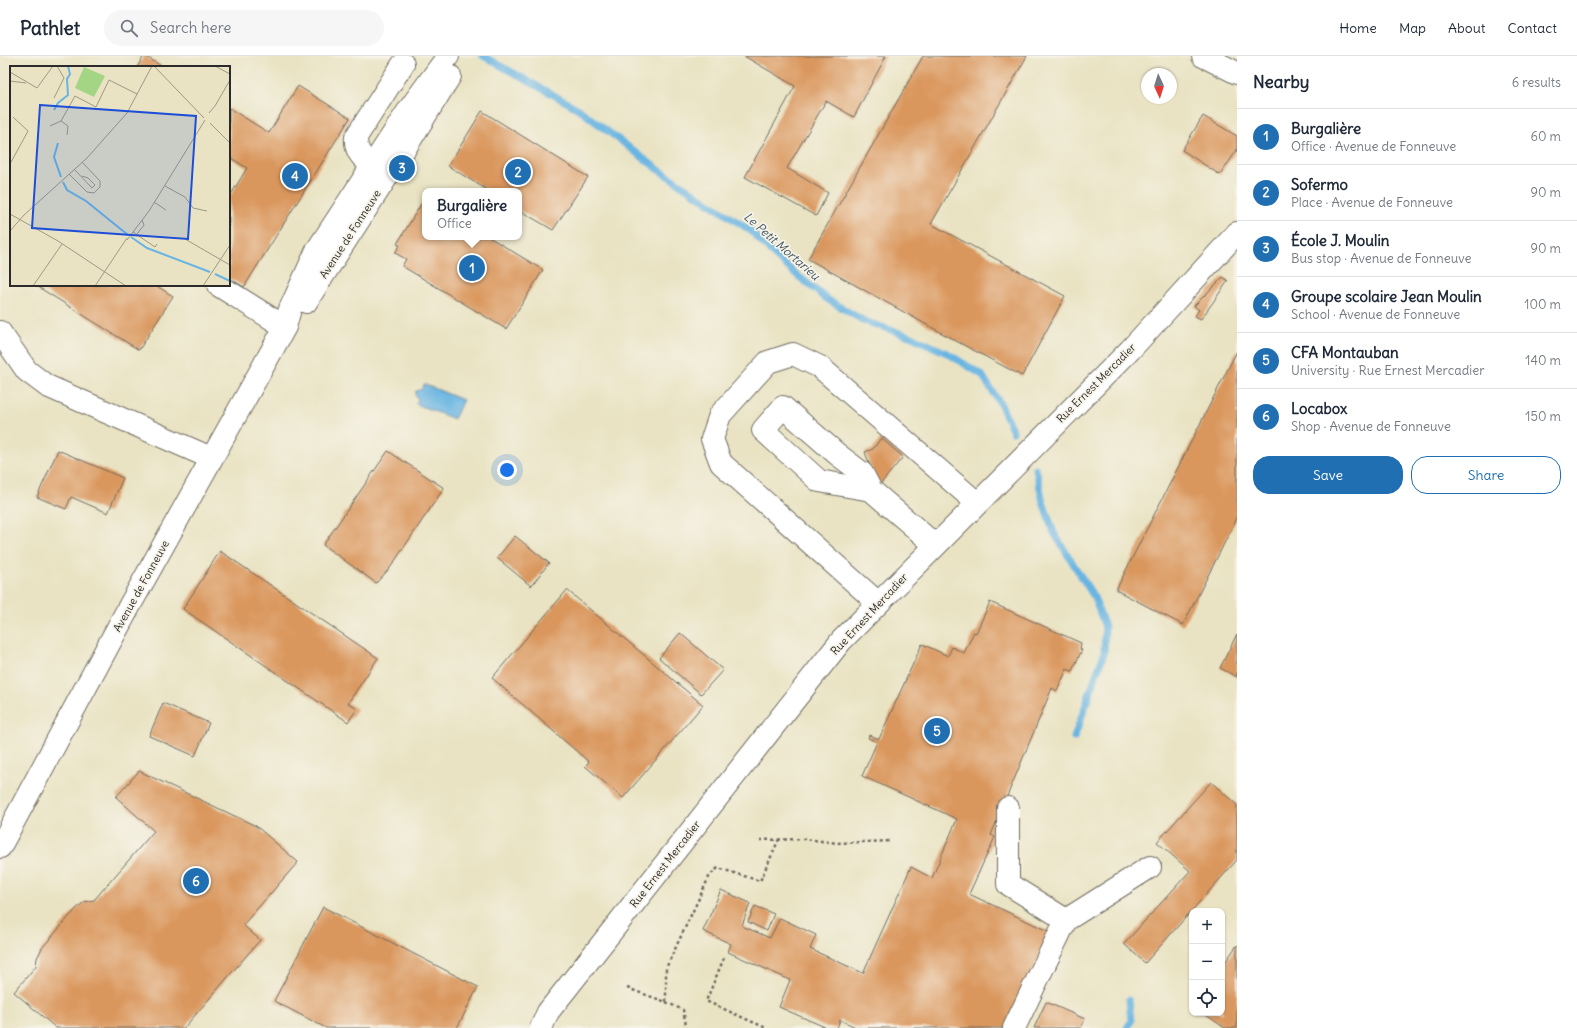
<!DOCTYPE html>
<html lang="en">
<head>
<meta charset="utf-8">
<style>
	:root { --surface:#fff; --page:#f6f6f7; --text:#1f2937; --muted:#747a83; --line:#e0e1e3; --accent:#1f6fb2 }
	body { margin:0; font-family:Delius,sans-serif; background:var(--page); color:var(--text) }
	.controls { position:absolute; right:12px; bottom:12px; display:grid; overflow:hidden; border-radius:8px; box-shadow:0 1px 3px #0004 }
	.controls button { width:36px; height:36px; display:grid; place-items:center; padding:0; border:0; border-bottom:1px solid var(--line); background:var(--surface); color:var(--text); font:20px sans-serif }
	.compass { position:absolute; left:1141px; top:12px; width:36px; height:36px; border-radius:50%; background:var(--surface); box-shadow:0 1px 3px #0004; rotate:176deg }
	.you { position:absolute; left:507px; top:414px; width:14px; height:14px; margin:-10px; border:3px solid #fff; border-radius:50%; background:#1a73e8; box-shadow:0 0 0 6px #1a73e833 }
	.badge { display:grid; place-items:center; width:26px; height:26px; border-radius:50%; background:var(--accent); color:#fff; font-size:13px; font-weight:700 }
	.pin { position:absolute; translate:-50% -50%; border:2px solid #fff; box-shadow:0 1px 4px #0006 }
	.popup { position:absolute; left:422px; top:132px; width:100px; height:52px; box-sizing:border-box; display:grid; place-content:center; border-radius:8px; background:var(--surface); filter:drop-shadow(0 1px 3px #0005); font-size:13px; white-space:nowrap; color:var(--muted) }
	.popup b { font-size:15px; color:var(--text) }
	.popup::after { content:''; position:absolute; left:50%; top:100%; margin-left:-8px; border:8px solid transparent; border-top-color:var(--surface) }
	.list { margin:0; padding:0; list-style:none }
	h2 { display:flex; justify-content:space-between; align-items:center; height:52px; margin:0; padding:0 16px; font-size:17px }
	h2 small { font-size:13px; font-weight:400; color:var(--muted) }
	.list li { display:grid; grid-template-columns:26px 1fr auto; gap:12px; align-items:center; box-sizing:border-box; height:56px; padding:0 16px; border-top:1px solid var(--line) }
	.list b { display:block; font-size:15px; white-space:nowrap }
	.list p { margin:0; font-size:13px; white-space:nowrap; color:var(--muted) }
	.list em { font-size:13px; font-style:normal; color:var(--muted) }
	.actions { display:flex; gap:8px; padding:12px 16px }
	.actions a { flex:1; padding:9px 0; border:1px solid var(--accent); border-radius:16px; text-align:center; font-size:14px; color:var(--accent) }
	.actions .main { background:var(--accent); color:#fff }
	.icon { flex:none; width:22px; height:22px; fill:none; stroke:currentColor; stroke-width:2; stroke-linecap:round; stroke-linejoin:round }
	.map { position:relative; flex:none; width:1237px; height:972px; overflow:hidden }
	header { display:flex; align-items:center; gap:24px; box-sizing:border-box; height:56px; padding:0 20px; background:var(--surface); border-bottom:1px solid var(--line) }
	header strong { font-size:19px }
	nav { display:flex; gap:22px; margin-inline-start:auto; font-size:14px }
	.search { width:280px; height:36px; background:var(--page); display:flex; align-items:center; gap:10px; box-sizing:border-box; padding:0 14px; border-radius:22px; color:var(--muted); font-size:15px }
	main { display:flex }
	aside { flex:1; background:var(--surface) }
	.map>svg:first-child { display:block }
</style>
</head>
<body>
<header>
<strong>Pathlet</strong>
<div class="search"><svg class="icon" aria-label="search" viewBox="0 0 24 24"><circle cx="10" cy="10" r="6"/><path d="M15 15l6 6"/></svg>Search here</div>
<nav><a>Home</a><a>Map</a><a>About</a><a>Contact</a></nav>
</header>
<main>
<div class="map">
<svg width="1237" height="972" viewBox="0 0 1237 972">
	<rect width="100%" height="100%" fill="#f7f3e8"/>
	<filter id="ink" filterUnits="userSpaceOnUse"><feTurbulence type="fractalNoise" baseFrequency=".025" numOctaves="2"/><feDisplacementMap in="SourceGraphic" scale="8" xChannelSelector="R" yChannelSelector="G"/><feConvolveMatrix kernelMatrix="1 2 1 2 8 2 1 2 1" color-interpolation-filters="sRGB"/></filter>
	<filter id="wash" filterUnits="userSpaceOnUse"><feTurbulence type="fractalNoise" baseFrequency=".012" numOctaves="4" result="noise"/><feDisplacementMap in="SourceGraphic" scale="16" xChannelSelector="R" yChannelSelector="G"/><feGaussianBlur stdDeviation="0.9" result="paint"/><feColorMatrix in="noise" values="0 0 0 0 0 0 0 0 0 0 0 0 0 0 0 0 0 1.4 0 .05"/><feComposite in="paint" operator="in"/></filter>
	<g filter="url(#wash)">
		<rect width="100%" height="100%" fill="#e9e3c3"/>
		<path fill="#69b5e2" stroke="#4a7086" d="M424 328 463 344 454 363 416 348 418 343 415 339 416 335 422 333Z"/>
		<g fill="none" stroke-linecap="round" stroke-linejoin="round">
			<path stroke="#69b5e2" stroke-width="7" d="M483 0 577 52 659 114 751 175 774 199 798 220 827 243 864 265 912 281 947 297 982 319 1001 349 1013 376
				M1036 413 1043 446 1054 477 1094 541 1105 571 1104 597 1074 682
				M1127 972 1131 965 1129 944"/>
		</g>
		<g id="blocks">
			<path fill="#da975d" d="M144 0H145L163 11H137Z
				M744 0H886L854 61 826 45 787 112 828 137 816 160 745 121 795 30Z
				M923 0H1027L931 168 1065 240 1022 320 958 286 808 203Z
				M298 30 350 62 244 231 229 222V142L247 112 229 101V52L269 77Z
				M482 55 588 121 553 174 519 154V135H489L448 110Z
				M1203 60 1237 80V94L1220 119 1182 94Z
				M421 148 425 150V181H489L543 214 506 273 402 210 406 203 395 197 400 189 397 188Z
				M1223 221 1228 225 1201 263 1195 260 1199 254 1194 250Z
				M35 229H155L173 240 139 294Z
				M1237 295V462L1183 569 1116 534Z
				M881 382 903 401 878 431 865 396 873 393Z
				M58 394 123 422 108 457 71 441 66 453 37 441Z
				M388 395 444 432 390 512 376 527 323 489Z
				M515 480 549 507 531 530 497 502Z
				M220 495 378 602 348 647 357 653 348 666 183 553Z
				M567 534 703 649 623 742 585 710 589 706 492 622Z
				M990 546 1081 587 1080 593 1082 594 1072 615 1067 613 1057 635 1052 632 991 779 995 781 969 838 1050 876 1008 972H858L840 964 837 972H827L779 951 790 924 728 896 731 888 703 875 721 834 750 847 742 870 770 882 780 862 816 879 810 893 863 917 911 811 932 822 957 763 862 720 877 686 868 682 869 679 879 683 922 588 948 600 952 591 964 597 974 576 976 577Z
				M680 577 723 614 701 638 659 602Z
				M1237 578V621L1220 612Z
				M163 647 209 667 195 700 149 680Z
				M139 715 256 770 298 806 243 869 260 884 184 972H56L14 936 36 910 37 902 42 892 75 854 84 846 94 844 154 775 116 741Z
				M1211 726 1237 749V804L1145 907 1124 888 1190 815 1157 786Z
				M755 850 774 858 767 875 748 866Z
				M323 851 478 931 457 972H326L274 945Z
				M1237 889V972H1225L1203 957H1222V911Z
				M1046 946 1085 963 1081 972H1034Z"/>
		</g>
	</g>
	<g filter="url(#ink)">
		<use href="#blocks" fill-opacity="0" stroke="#6e6b60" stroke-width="1"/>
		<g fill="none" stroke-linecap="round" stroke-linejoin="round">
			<g stroke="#6e6b60" stroke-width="24">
				<path id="minor" d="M1203 0 1237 17
					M368 122 373 109C362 103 355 94 356 81L403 8
					M218 229 285 271
					M306 246 399 102 450 20
					M0 276 27 315 47 330 211 402
					M871 434 819 425 763 374 783 351 837 398 862 417 871 434 935 489
					M878 547 721 407 712 383 720 359 768 306 793 298 820 311 977 447
					M1008 752V828L1066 864
					M0 791 130 549 285 271 290 253 317 194 410 52 448 0
					M541 972 548 956 841 585 1130 294 1237 177
					M1014 972 1066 864 1150 811"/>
			</g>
			<path stroke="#6e6b60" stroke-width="2.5" stroke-dasharray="3 3" stroke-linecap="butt" d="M760 784 805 783 837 787 891 785
				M724 902 706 945 766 972
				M627 932 666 946V912L710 819 718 812 760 825 779 783
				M666 946 683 954 686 969"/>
			<use href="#minor" stroke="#fff" stroke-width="22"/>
		</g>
	</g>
	<g text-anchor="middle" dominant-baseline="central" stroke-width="3.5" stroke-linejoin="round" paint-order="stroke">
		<g font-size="11" fill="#2b2b2b" stroke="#f7f3e8">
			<text transform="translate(350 178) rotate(-57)">Avenue de Fonneuve</text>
			<text transform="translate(1096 327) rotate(-45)">Rue Ernest Mercadier</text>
			<text transform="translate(141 530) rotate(-61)">Avenue de Fonneuve</text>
			<text transform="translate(869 558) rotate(-47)">Rue Ernest Mercadier</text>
			<text transform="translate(665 808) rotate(-52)">Rue Ernest Mercadier</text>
		</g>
		<g font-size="12" font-style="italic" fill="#3e5462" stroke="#f7f3e8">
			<text transform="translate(782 190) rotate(41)">Le Petit Mortarieu</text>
		</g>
	</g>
	<g transform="translate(10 10)">
		<rect width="220" height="220" fill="#e9e3c3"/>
		<path d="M74 1 95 10 84 31 65 22Z" fill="#a3d584"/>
		<path fill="none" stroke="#69b5e2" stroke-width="2" d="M44 44 48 37 58 29 57 13 60 8 58 0M48 77 44 91 51 111M53 116 57 124 76 135 118 169M121 171 137 182 200 206M205 208 220 215"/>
		<path fill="none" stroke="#9d9986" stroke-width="1" d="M144 0 194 52M205 0 220 8M0 6 27 22 43 0M0 15 16 17M44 32 54 12 47 0M199 47 205 40 220 14M51 55 58 60 57 69M200 57 220 77M40 60 51 55 65 30 86 41 99 14 127 28M0 98 18 65 3 51M64 103 82 122 85 119 78 112 72 110M59 108 77 126 84 127 90 121V115L72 96M155 120 175 131 183 142 197 145M144 136 156 144M0 148 48 175 116 220M0 165 14 149 77 92 117 47 142 0M123 166 145 181 147 178M127 168 134 159 132 154M175 173 220 199M117 174 139 145 195 54M23 220 52 178M85 220 117 172M193 220 220 179"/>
		<path fill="#1d4ed8" fill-opacity="0.15" stroke="#1d4ed8" stroke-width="2" d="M30 39 186 50 178 173 22 162Z"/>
		<rect width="220" height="220" fill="none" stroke="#2b2b2b" stroke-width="2"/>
	</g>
</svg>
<div class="controls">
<button>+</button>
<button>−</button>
<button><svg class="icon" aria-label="locate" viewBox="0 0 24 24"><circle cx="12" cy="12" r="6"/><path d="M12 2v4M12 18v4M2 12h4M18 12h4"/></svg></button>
</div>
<svg class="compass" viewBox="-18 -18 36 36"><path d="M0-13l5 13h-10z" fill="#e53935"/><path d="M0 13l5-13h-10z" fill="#747a83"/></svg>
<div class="you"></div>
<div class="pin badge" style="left:472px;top:212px">1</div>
<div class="popup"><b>Burgalière</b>Office</div>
<div class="pin badge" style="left:518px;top:116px">2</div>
<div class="pin badge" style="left:402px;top:112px">3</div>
<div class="pin badge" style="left:295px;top:120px">4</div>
<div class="pin badge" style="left:937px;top:675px">5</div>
<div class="pin badge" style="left:196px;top:825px">6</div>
</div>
<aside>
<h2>Nearby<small>6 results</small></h2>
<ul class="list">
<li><span class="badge">1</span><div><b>Burgalière</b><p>Office · Avenue de Fonneuve</p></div><em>60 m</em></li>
<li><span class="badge">2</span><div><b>Sofermo</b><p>Place · Avenue de Fonneuve</p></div><em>90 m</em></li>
<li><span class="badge">3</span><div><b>École J. Moulin</b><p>Bus stop · Avenue de Fonneuve</p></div><em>90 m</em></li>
<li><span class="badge">4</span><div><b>Groupe scolaire Jean Moulin</b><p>School · Avenue de Fonneuve</p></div><em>100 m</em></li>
<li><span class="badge">5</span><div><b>CFA Montauban</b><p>University · Rue Ernest Mercadier</p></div><em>140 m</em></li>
<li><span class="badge">6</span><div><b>Locabox</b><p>Shop · Avenue de Fonneuve</p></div><em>150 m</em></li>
</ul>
<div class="actions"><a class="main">Save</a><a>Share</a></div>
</aside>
</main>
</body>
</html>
